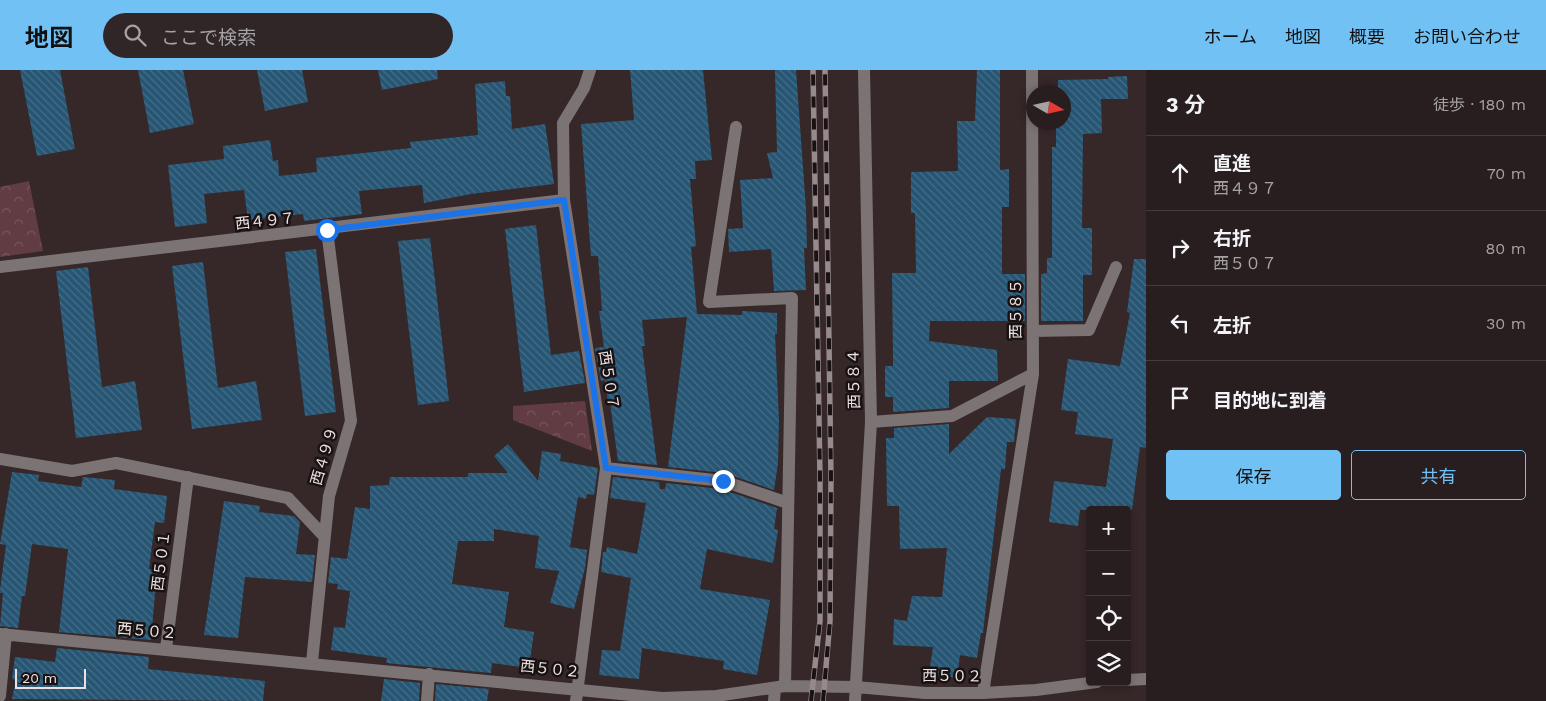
<!DOCTYPE html>
<html lang="ja">
<head>
<meta charset="utf-8">
<style>
	:root { --surface:#281d1f; --page:#302628; --text:#f1f3f6; --muted:#a5a2a4; --line:#443b3d; --accent:#72c1f5 }
	body { margin:0; font-family:"Work Sans","Noto Sans JP",sans-serif; background:var(--page); color:var(--text) }
	.controls { position:absolute; right:15px; bottom:15px; display:grid; overflow:hidden; border-radius:5px; box-shadow:0 2px 8px #0003 }
	.controls button { width:45px; height:45px; display:grid; place-items:center; padding:0; border:0; border-bottom:1px solid var(--line); background:var(--surface); color:var(--text); font:25px sans-serif }
	.compass { position:absolute; left:1026px; top:15px; width:45px; height:45px; border-radius:50%; background:var(--surface); box-shadow:0 2px 8px #0003; rotate:99deg }
	.scale { position:absolute; left:15px; bottom:12px; width:71px; box-sizing:border-box; padding-left:5px; border:2px solid #ece1e2; border-top:0; font-size:14px; line-height:18px; white-space:nowrap; color:#ece1e2; -webkit-text-stroke:4px #191213; paint-order:stroke }
	.stop { position:absolute; width:15px; height:15px; margin:-11px; border:4px solid #1a73e8; border-radius:50%; background:#fff }
	.stop.end { background:#1a73e8; border-color:#fff; box-shadow:0 1px 5px #0008 }
	.list { margin:0; padding:0; list-style:none }
	h2 { display:flex; justify-content:space-between; align-items:center; height:65px; margin:0; padding:0 20px; font-size:21px }
	h2 small { font-size:16px; font-weight:400; color:var(--muted) }
	.list li { display:grid; grid-template-columns:32px 1fr auto; gap:15px; align-items:center; box-sizing:border-box; height:75px; padding:0 20px; border-top:1px solid var(--line) }
	.list b { display:block; font-size:19px; white-space:nowrap }
	.list p { margin:0; font-size:16px; white-space:nowrap; color:var(--muted) }
	.list em { font-size:16px; font-style:normal; color:var(--muted) }
	.actions { display:flex; gap:10px; padding:15px 20px }
	.actions a { flex:1; padding:11px 0; border:1px solid var(--accent); border-radius:5px; text-align:center; font-size:18px; color:var(--accent) }
	.actions .main { background:var(--accent); color:#111 }
	.icon { flex:none; width:28px; height:28px; fill:none; stroke:currentColor; stroke-width:2; stroke-linecap:round; stroke-linejoin:round }
	.map { position:relative; flex:none; width:1146px; height:631px; overflow:hidden }
	header { display:flex; align-items:center; gap:30px; box-sizing:border-box; height:70px; padding:0 25px; background:var(--accent); color:#111 }
	header strong { font-size:24px }
	nav { display:flex; gap:28px; margin-inline-start:auto; font-size:18px }
	.search { width:350px; height:45px; background:var(--page); display:flex; align-items:center; gap:12px; box-sizing:border-box; padding:0 18px; border-radius:28px; color:var(--muted); font-size:19px }
	main { display:flex }
	aside { flex:1; background:var(--surface) }
	.map>svg:first-child { display:block }
</style>
</head>
<body>
<header>
<strong>地図</strong>
<div class="search"><svg class="icon" aria-label="search" viewBox="0 0 24 24"><circle cx="10" cy="10" r="6"/><path d="M15 15l6 6"/></svg>ここで検索</div>
<nav><a>ホーム</a><a>地図</a><a>概要</a><a>お問い合わせ</a></nav>
</header>
<main>
<div class="map">
<svg width="1146" height="631" viewBox="0 0 1146 631">
	<defs>
		<pattern id="park-crowns" width="20" height="18" patternUnits="userSpaceOnUse" patternTransform="scale(1.25)"><rect width="20" height="18" fill="#613c42"/><path d="M2 6a3 3 0 1 1 6 0M12 15a3 3 0 1 1 6 0" fill="none" stroke="#78585d"/></pattern>
		<pattern id="building-back-hatch" width="6" height="6" patternUnits="userSpaceOnUse" patternTransform="scale(1.25)"><rect width="6" height="6" fill="#275674"/><path d="M-1 5l2 2M0 0l6 6M5-1l2 2" fill="none" stroke="#466e88"/></pattern>
	</defs>
	<rect width="100%" height="100%" fill="#362729"/>
	<path fill="url(#park-crowns)" d="M29 111 43 181 0 187V117Z
		M585 331 592 381 513 350V336Z"/>
	<path fill="url(#building-back-hatch)" d="M20 0H60L75 79 37 86Z
		M138 0H183L194 54 150 63Z
		M257 0H302L308 32 265 41Z
		M378 0H437L438 9 382 20Z
		M630 0H703L712 90 695 91 696 109H690L696 176 691 177 697 244 742 245V241L777 243V264H775L779 350 778 393 774 420 724 403 668 397 687 247 642 250 645 276H642L657 395 618 391 610 332H608L605 310 601 311 595 278 604 277 599 241H602L598 186H591L581 54 634 50Z
		M775 0H796L806 139 807 178H804L806 220 774 221 771 179 729 182 728 159 743 158 740 110 773 108 767 83 777 82Z
		M977 0H1000V100L1009 99V137H1002V204H1025V251H930L929 271 997 280 998 311H949V338L893 342V327H885V296H893V289L892 203H916L915 143H911V102L958 101 957 51H975Z
		M1127 6 1128 29H1101L1102 63 1083 64 1082 158H1092V205H1083V251H1041V204L1047 203V188H1052V77H1056V52H1064V22H1058V10L1108 9V7Z
		M505 11 506 26H510L512 59 545 54 554 114 471 124 424 133 422 115 359 121 362 144 304 151 303 144 248 150 244 120 204 124 207 153 175 157 168 95 224 89 223 76 270 70 273 91 278 90 279 106 317 102 316 88 411 78 410 72 478 65 475 14Z
		M536 155 551 285 579 281 585 313 524 322 505 159Z
		M430 168 449 331 418 335 398 171Z
		M316 179 336 342 305 346 285 182Z
		M1134 189H1146V378L1140 377 1132 440H1080L1078 456 1049 452 1054 411 1106 417 1113 369 1075 364 1078 342 1061 340 1068 289 1120 296 1130 243 1127 242Z
		M203 192 218 318 256 311 262 350 192 359 172 196Z
		M88 197 102 317 135 311 142 360 76 368 56 201Z
		M987 347 1016 349 1014 372H1007L1005 399H1001L983 563H981L977 588 960 585 957 608 929 604 933 577 893 575 894 549 907 551 912 526 942 527 947 478 900 479 899 436H887L886 368H894V358L949 354V384Z
		M508 374 538 411 542 381 561 384 560 391 598 398 594 425 587 424 586 429 578 427 570 477 587 480 585 498 574 539 550 533 559 501 535 498 539 466 494 459V471H458L452 514 509 522 504 557 534 562 529 598 492 593 491 603 386 593 387 588 331 580 334 557 345 558 350 521 337 519 338 514 328 513 331 487 347 489 355 437 370 439V416L389 415 390 407H468V403H508L494 386Z
		M12 402 39 405 38 411 81 417 83 407 115 410 114 419 167 426 164 453 155 452 149 499 157 500 151 570 59 562 68 479 32 474 25 526H22L18 558 0 556 3 523H0V520L6 475 0 474Z
		M613 407 659 412 660 419H665L666 413 721 419 777 438 774 459 778 460 773 493 707 479 700 519 770 530 757 605 723 599 724 591 642 578 639 609 599 605 602 580 620 581 631 508 601 502 603 482H606L607 477 637 484 646 433 610 428Z
		M224 431 260 436 259 442 294 446 300 452 296 484 315 485 312 512 245 507 238 568 204 565Z
		M57 578 149 587 148 599 265 611 263 631 12 629 16 610 12 609 15 587 55 592Z
		M384 609 420 613 419 631H381Z
		M436 614 489 619 487 631H435Z"/>
	<g fill="none" stroke-linecap="round" stroke-linejoin="round">
		<path stroke="#7c7374" stroke-width="12" d="M736 57 709 232 792 228 785 616
			M0 197 564 130
			M1033 261 1089 260 1116 197
			M871 352 952 346 1033 304 1032 0
			M0 389 72 401 116 393 288 428 324 466
			M606 398 723 411 788 433
			M0 564 662 628 716 626 785 616 856 617 925 623H983L1036 620 1097 612
			M166 579 188 407
			M312 592 329 426 351 351 327 160
			M1127 610 1146 609
			M983 623 1033 304
			M0 626 6 564
			M427 631 429 604
			M576 631 606 398 564 130 563 53 584 18 590 0
			M774 631 775 618
			M855 631 871 352 864 0"/>
		<g stroke="#978a8c" stroke-width="5.5">
			<path id="rail" d="M811 631 820 551V408L813 0
				M823 631 830 551 831 408 825 0"/>
		</g>
		<use href="#rail" stroke="#191213" stroke-width="4" stroke-dasharray="11" stroke-linecap="butt"/>
	</g>
	<g fill="none" stroke-linecap="round" stroke-linejoin="round">
		<path stroke="#1a73e8" stroke-width="6" d="M327 160 564 130 606 398 723 411"/>
	</g>
	<g text-anchor="middle" dominant-baseline="central" stroke-width="5" stroke-linejoin="round" paint-order="stroke">
		<g font-size="15" fill="#ece1e2" stroke="#191213">
			<text transform="translate(265 151) rotate(-6)">西４９７</text>
			<text transform="translate(1016 239) rotate(-90)">西５８５</text>
			<text transform="translate(854 309) rotate(-91)">西５８４</text>
			<text transform="translate(609 310) rotate(81)">西５０７</text>
			<text transform="translate(324 386) rotate(-74)">西４９９</text>
			<text transform="translate(161 491) rotate(-83)">西５０１</text>
			<text transform="translate(147 561) rotate(5)">西５０２</text>
			<text transform="translate(550 599) rotate(6)">西５０２</text>
			<text transform="translate(952 606) rotate(1)">西５０２</text>
		</g>
	</g>
</svg>
<div class="controls">
<button>+</button>
<button>−</button>
<button><svg class="icon" aria-label="locate" viewBox="0 0 24 24"><circle cx="12" cy="12" r="6"/><path d="M12 2v4M12 18v4M2 12h4M18 12h4"/></svg></button>
<button><svg class="icon" aria-label="layers" viewBox="0 0 24 24"><path d="M12 4l9 5-9 5-9-5zM3 14l9 5 9-5"/></svg></button>
</div>
<svg class="compass" viewBox="-18 -18 36 36"><path d="M0-13l5 13h-10z" fill="#e53935"/><path d="M0 13l5-13h-10z" fill="#a5a2a4"/></svg>
<div class="scale">20 m</div>
<div class="stop" style="left:327px;top:160px"></div>
<div class="stop end" style="left:723px;top:411px"></div>
</div>
<aside>
<h2>3 分<small>徒歩 · 180 m</small></h2>
<ul class="list">
<li><svg class="icon" aria-label="ahead" viewBox="0 0 24 24"><path d="M12 20V5M6 11l6-6 6 6"/></svg><div><b>直進</b><p>西４９７</p></div><em>70 m</em></li>
<li><svg class="icon" aria-label="right" viewBox="0 0 24 24"><path d="M7 20v-9h11M14 6l5 5-5 5"/></svg><div><b>右折</b><p>西５０７</p></div><em>80 m</em></li>
<li><svg class="icon" aria-label="left" viewBox="0 0 24 24"><path d="M17 20v-9H6M10 6l-5 5 5 5"/></svg><div><b>左折</b></div><em>30 m</em></li>
<li><svg class="icon" aria-label="arrive" viewBox="0 0 24 24"><path d="M6 21V4h12l-3 4 3 4H6"/></svg><div><b>目的地に到着</b></div></li>
</ul>
<div class="actions"><a class="main">保存</a><a>共有</a></div>
</aside>
</main>
</body>
</html>
